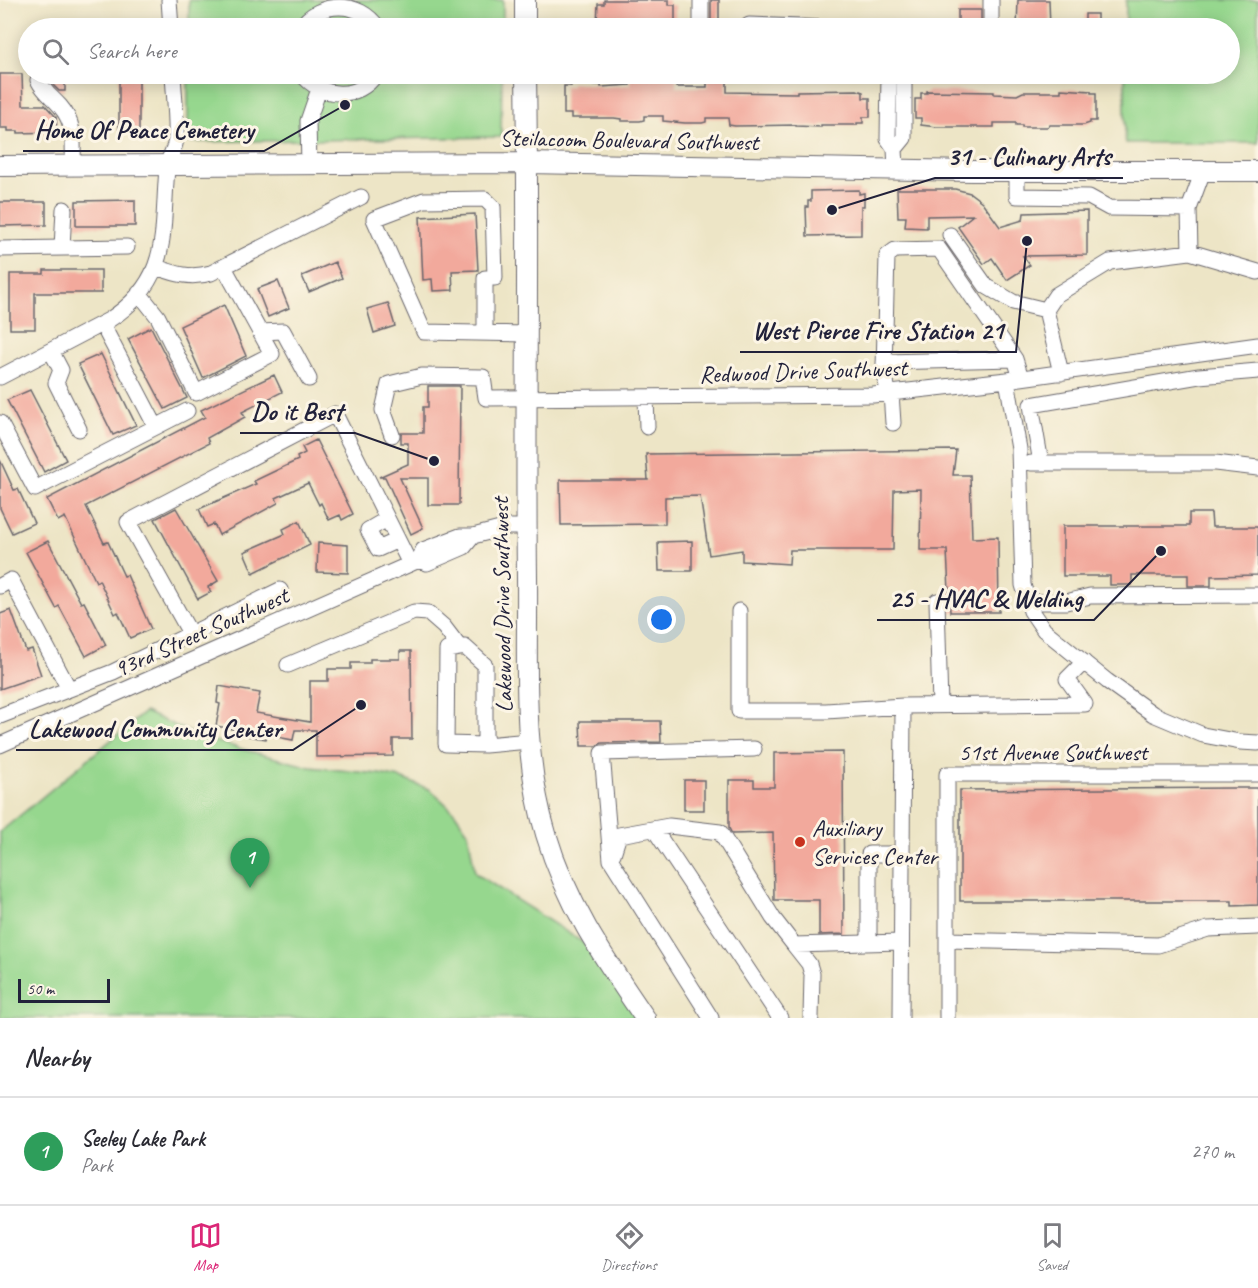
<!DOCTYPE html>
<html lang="en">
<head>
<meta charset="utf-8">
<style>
	:root { --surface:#fff; --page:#f7f7f7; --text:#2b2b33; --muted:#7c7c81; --line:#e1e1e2; --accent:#db2777 }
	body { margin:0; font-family:Caveat,sans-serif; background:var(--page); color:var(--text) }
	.scale { position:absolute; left:18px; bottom:15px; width:92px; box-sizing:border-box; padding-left:6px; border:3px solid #22223b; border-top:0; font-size:16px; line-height:21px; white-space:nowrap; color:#22223b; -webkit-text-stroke:4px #fcf5e5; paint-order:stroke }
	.you { position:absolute; left:662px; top:620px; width:21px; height:21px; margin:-15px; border:4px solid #fff; border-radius:50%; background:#1a73e8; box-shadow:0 0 0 9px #1a73e833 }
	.badge { display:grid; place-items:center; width:39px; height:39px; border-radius:50%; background:var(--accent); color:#fff; font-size:20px; font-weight:700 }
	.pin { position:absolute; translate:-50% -50px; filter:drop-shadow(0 2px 3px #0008) }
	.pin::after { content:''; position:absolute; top:32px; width:21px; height:18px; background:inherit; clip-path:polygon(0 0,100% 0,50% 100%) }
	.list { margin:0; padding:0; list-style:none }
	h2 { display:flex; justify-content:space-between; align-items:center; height:78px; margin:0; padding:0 24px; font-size:26px }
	h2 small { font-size:20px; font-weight:400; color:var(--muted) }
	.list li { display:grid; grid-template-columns:39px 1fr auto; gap:18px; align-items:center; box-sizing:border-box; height:108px; padding:0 24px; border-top:2px solid var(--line) }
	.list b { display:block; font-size:22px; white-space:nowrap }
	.list p { margin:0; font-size:20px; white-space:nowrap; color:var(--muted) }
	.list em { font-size:20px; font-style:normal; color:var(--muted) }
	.icon { flex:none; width:33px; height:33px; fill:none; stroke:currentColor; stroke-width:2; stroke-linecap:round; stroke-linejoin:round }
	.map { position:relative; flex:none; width:1258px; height:1018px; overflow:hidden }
	.search { position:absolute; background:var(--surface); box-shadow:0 3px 15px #0003; left:18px; right:18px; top:18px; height:66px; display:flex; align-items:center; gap:15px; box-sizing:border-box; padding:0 21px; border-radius:33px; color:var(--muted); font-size:22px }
	.sheet { height:186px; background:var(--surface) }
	nav { display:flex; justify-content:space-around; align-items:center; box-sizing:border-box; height:84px; border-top:2px solid var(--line); background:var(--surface); font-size:16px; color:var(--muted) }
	nav a { display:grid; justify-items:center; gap:3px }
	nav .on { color:var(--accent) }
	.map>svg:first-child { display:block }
</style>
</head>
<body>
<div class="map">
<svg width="1258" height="1018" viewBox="0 0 1258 1018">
	<rect width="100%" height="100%" fill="#fcf5e5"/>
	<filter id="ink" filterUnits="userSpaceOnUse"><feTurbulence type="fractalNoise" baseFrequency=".0167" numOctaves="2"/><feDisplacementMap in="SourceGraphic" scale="12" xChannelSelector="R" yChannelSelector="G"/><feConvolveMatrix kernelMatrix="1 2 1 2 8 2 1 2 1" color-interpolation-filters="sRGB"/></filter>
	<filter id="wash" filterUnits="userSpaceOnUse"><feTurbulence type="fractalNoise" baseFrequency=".008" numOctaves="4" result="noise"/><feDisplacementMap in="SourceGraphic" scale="24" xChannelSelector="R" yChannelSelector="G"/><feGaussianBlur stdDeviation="1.35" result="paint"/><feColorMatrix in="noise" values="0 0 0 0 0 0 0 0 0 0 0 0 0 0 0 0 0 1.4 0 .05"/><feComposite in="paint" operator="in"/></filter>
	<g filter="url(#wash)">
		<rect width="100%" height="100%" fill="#ede5c6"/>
		<path fill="#96d78e" stroke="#5c7c64" stroke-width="1.5" d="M189 0H503V28H189Z
			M1126 0H1258V143H1125V74H1230V28H1126Z
			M188 74H502L501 137 188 142Z
			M145 712 198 736 245 750 310 767 379 774 400 778 431 790 455 813 468 832 475 873 601 954 645 1018H0V832Z"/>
		<g id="blocks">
			<path fill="#f2a99c" d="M604 0H669V5H675V24L669 23V28H603L604 23H597L598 4H604Z
				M711 0H719V28H711Z
				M1018 0H1049L1050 28H1017Z
				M958 10H981V28H958Z
				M1085 14H1097V28H1085Z
				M0 74H22L23 105H45L56 117 57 132 18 133V131H8V128H0Z
				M49 74H65V91H59L53 85 49 80Z
				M630 74H676V87H707V74H727V92L797 93V91L857 90 863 92V98H870V117H863V123H857V125H821V127L796 126V125L735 126 729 125 728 118H706V122L702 123H685L663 121V116H644V120L640 121H621V119L614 118H571V114H564V86H571V83L601 85V87L630 85Z
				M119 78H139V132H119Z
				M1061 89 1091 91V93H1096V121H1090V123L1084 125H1050L1047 127H1022V125H1016V123H994V127H937L921 125V118H915V99H921V93H927V91L994 92V94L1017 95 1023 92H1061Z
				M897 189H955L970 193 982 202 1000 227 1023 220 1024 213 1087 211V255L1023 256 1030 265 1007 280 992 258 984 264 958 227 973 215 927 216V228L905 227 906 217H898Z
				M859 190V194L864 193V206H861V235L807 236 806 207H808V201H811V191Z
				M135 200V226H76V201Z
				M0 202H46V225L0 226Z
				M475 214 478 270 452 271 453 290 433 291 432 279 423 280 420 217Z
				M335 262 342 278 309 292 302 276Z
				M44 270H101V293H35V329H10V274H44Z
				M278 281 289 308 268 317 257 289Z
				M388 303 395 326 374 333 367 309Z
				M224 305 246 356 203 378 180 326Z
				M151 327 187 398 165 409 128 339Z
				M101 354 136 425 113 435 78 364Z
				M274 375 282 392 242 412 245 417 207 438 209 443 86 506 104 543 108 542 124 576 127 575 151 629 130 638 118 612 115 614 99 580 96 582 65 517 58 521 47 499 205 417 201 410Z
				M428 386H460L459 505H428V478H400L423 528 411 534 385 477H379L408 464V443H401V433H423V407H428Z
				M30 390 66 460 44 472 7 400Z
				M316 440 353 514 342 520 340 515 329 520 321 503 319 505 308 483 276 498 278 503 219 535 214 524 207 527 199 509 256 484 254 481 298 460 297 457 305 453 302 447Z
				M956 450 953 475H970L972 538 998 537 999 612H950L947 550H920L921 489 894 490 893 550H790L789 564 742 561V550L709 555 700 496 665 497V524L561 525 560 480H648L646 454Z
				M0 460 14 490 18 489 34 523 12 533 0 508Z
				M176 508 218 581 208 587 211 592 198 599 155 519Z
				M1189 513H1211L1212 527H1258V575L1211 576V586H1188V575H1132V585H1110V576H1063V526H1189Z
				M299 521 310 545 253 573 244 552 285 534 283 529Z
				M48 541 81 603 84 602 106 645 86 656 59 606 56 608 26 552Z
				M692 541V571H659L658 542Z
				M318 543 348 545V573L317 572Z
				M11 610 26 651 32 649 41 675 0 689V614Z
				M400 651H411L412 739H393V756L316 757V730H295L293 740 267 735 266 739 247 736 248 732 216 726 220 704 217 703 219 686 260 693 256 713 310 722V681H328V669H351V663H370V659H400Z
				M580 721H660L661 742 602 743 596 746H581Z
				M843 752 844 934 819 935V900H774L773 833 732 834 729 828V780H754V787H774V753Z
				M684 780H704V810H684Z
				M1232 788H1258V905L1232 906V901H960V790Z"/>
		</g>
	</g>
	<g filter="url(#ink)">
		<use href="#blocks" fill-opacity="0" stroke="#69666c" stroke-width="1.5"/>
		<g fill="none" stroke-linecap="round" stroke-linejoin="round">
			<g stroke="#69666c" stroke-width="17">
				<path id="minor" d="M169 0 171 28
					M991 0V28
					M300 28C319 0 360 0 378 28
					M701 28V0
					M745 28 749 25 827 28
					M302 74C320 98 359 101 376 74
					M889 74 888 139 895 149 896 169
					M38 80C44 92 52 97 60 106 76 124 73 144 73 166
					M895 149 904 138V75
					M309 166 308 121 319 89
					M1017 171V196L1089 197 1109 208 1189 209
					M950 235 986 286 1013 302 1046 310
					M62 248 64 209
					M0 249 127 247
					M1190 252 1189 209 1203 171
					M156 267C176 274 190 279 211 273L361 197
					M139 293 158 317 196 393 272 354 224 267
					M102 324 156 427
					M260 332 283 331 309 379
					M485 333V278H495L493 207 485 199 424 200 374 219 424 332 526 334
					M51 351 61 370 56 383 79 429
					M884 362 1015 359
					M1061 373 1046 310 1056 295 1110 262 1190 252 1258 272
					M0 377 109 320C172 279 161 233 167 169 167 158 176 149 176 138 177 117 174 95 173 74
					M1007 380 1019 449 1023 585 1031 611 1044 630 1107 681 1153 714 1203 735 1240 742 1258 743
					M888 393 884 368 887 256 895 250 939 249 1015 359 1021 378
					M891 393 893 423
					M646 397 647 427
					M0 423 35 489 187 411
					M392 435 383 410 389 384 422 376 483 377 486 398 873 395 1007 380 1258 345
					M1031 463H1215L1258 468
					M1041 463 1031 405 1199 376 1258 371
					M387 519 368 530 378 549 398 540
					M419 560 423 550 460 536H473L508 527H527
					M0 586 11 580 69 689
					M937 601 940 706
					M1028 602H1066L1090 596 1258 595
					M739 611V711H826L903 706
					M190 633 128 522 335 414 410 564
					M288 665 414 612 428 613 444 627 460 648
					M0 716 113 672 280 590
					M0 745 419 560 427 563 464 547 473 536
					M485 745V665L465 647 447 650 446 744 485 745 530 741
					M654 829 780 1018
					M613 854 619 835 669 826 720 832 773 918 794 945 901 942
					M947 940 1158 945 1208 929 1258 927
					M869 943V854H902
					M794 945 809 964 812 974 811 1018
					M711 1018 611 860 602 753 754 749
					M901 1018 903 706 1085 704 1067 679 1084 662
					M947 1018V774H1258"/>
			</g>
			<g stroke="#69666c" stroke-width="22">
				<path id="major" d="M525 0V28
					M526 74C529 241 525 409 527 577 528 662 521 752 546 834 567 905 604 958 645 1018
					M0 166 527 163 972 171H1258"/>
			</g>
			<use href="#minor" stroke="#fff" stroke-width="15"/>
			<use href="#major" stroke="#fff" stroke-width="20"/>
		</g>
	</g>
	<circle fill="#c8321e" stroke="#fcf5e5" stroke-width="2" cx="800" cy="842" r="6"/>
	<g text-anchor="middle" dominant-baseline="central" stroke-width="6" stroke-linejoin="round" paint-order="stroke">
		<g font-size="24" fill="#22223b" stroke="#fcf5e5">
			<text transform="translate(629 140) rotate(1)">Steilacoom Boulevard Southwest</text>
			<text transform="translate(803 371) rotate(-2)">Redwood Drive Southwest</text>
			<text transform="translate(502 605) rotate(-91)">Lakewood Drive Southwest</text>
			<text transform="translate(201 632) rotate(-24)">93rd Street Southwest</text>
			<text x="1053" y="752">51st Avenue Southwest</text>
		</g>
		<g font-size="24" fill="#22223b" stroke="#fcf5e5" text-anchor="start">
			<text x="812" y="828">Auxiliary<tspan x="812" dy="28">Services Center</tspan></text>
		</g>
	</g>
	<path fill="none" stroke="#22223b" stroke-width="2" d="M345 105L264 151H23M832 210L935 178H1123M1027 241L1016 352H740M434 461L355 433H240M1161 551L1094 620H877M361 705L293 750H16"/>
	<g fill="#22223b" stroke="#fcf5e5" stroke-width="2">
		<circle cx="345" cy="105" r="6"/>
		<circle cx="832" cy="210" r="6"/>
		<circle cx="1027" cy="241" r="6"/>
		<circle cx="434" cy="461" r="6"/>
		<circle cx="1161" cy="551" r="6"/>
		<circle cx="361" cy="705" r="6"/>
	</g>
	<g font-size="26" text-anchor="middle" font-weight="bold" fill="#22223b" stroke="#fcf5e5" stroke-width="6" stroke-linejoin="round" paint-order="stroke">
		<text x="144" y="138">Home Of Peace Cemetery</text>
		<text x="1029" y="165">31 - Culinary Arts</text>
		<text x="878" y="339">West Pierce Fire Station 21</text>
		<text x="297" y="420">Do it Best</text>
		<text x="986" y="607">25 - HVAC &amp; Welding</text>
		<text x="155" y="737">Lakewood Community Center</text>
	</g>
</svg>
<div class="scale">50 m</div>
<div class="you"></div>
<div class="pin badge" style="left:250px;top:888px;background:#2e9e5b">1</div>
<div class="search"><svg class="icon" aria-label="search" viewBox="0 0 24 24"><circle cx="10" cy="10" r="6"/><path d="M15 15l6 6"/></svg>Search here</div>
</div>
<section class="sheet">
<h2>Nearby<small></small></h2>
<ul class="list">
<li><span class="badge" style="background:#2e9e5b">1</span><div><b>Seeley Lake Park</b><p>Park</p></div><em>270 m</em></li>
</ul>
</section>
<nav>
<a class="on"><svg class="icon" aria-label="map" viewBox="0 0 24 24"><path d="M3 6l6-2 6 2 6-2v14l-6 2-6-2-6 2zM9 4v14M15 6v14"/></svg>Map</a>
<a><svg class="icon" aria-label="directions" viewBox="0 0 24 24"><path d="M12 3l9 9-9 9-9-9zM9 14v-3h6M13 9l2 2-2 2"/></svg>Directions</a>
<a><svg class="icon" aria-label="saved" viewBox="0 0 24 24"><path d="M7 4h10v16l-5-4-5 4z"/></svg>Saved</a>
</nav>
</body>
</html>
